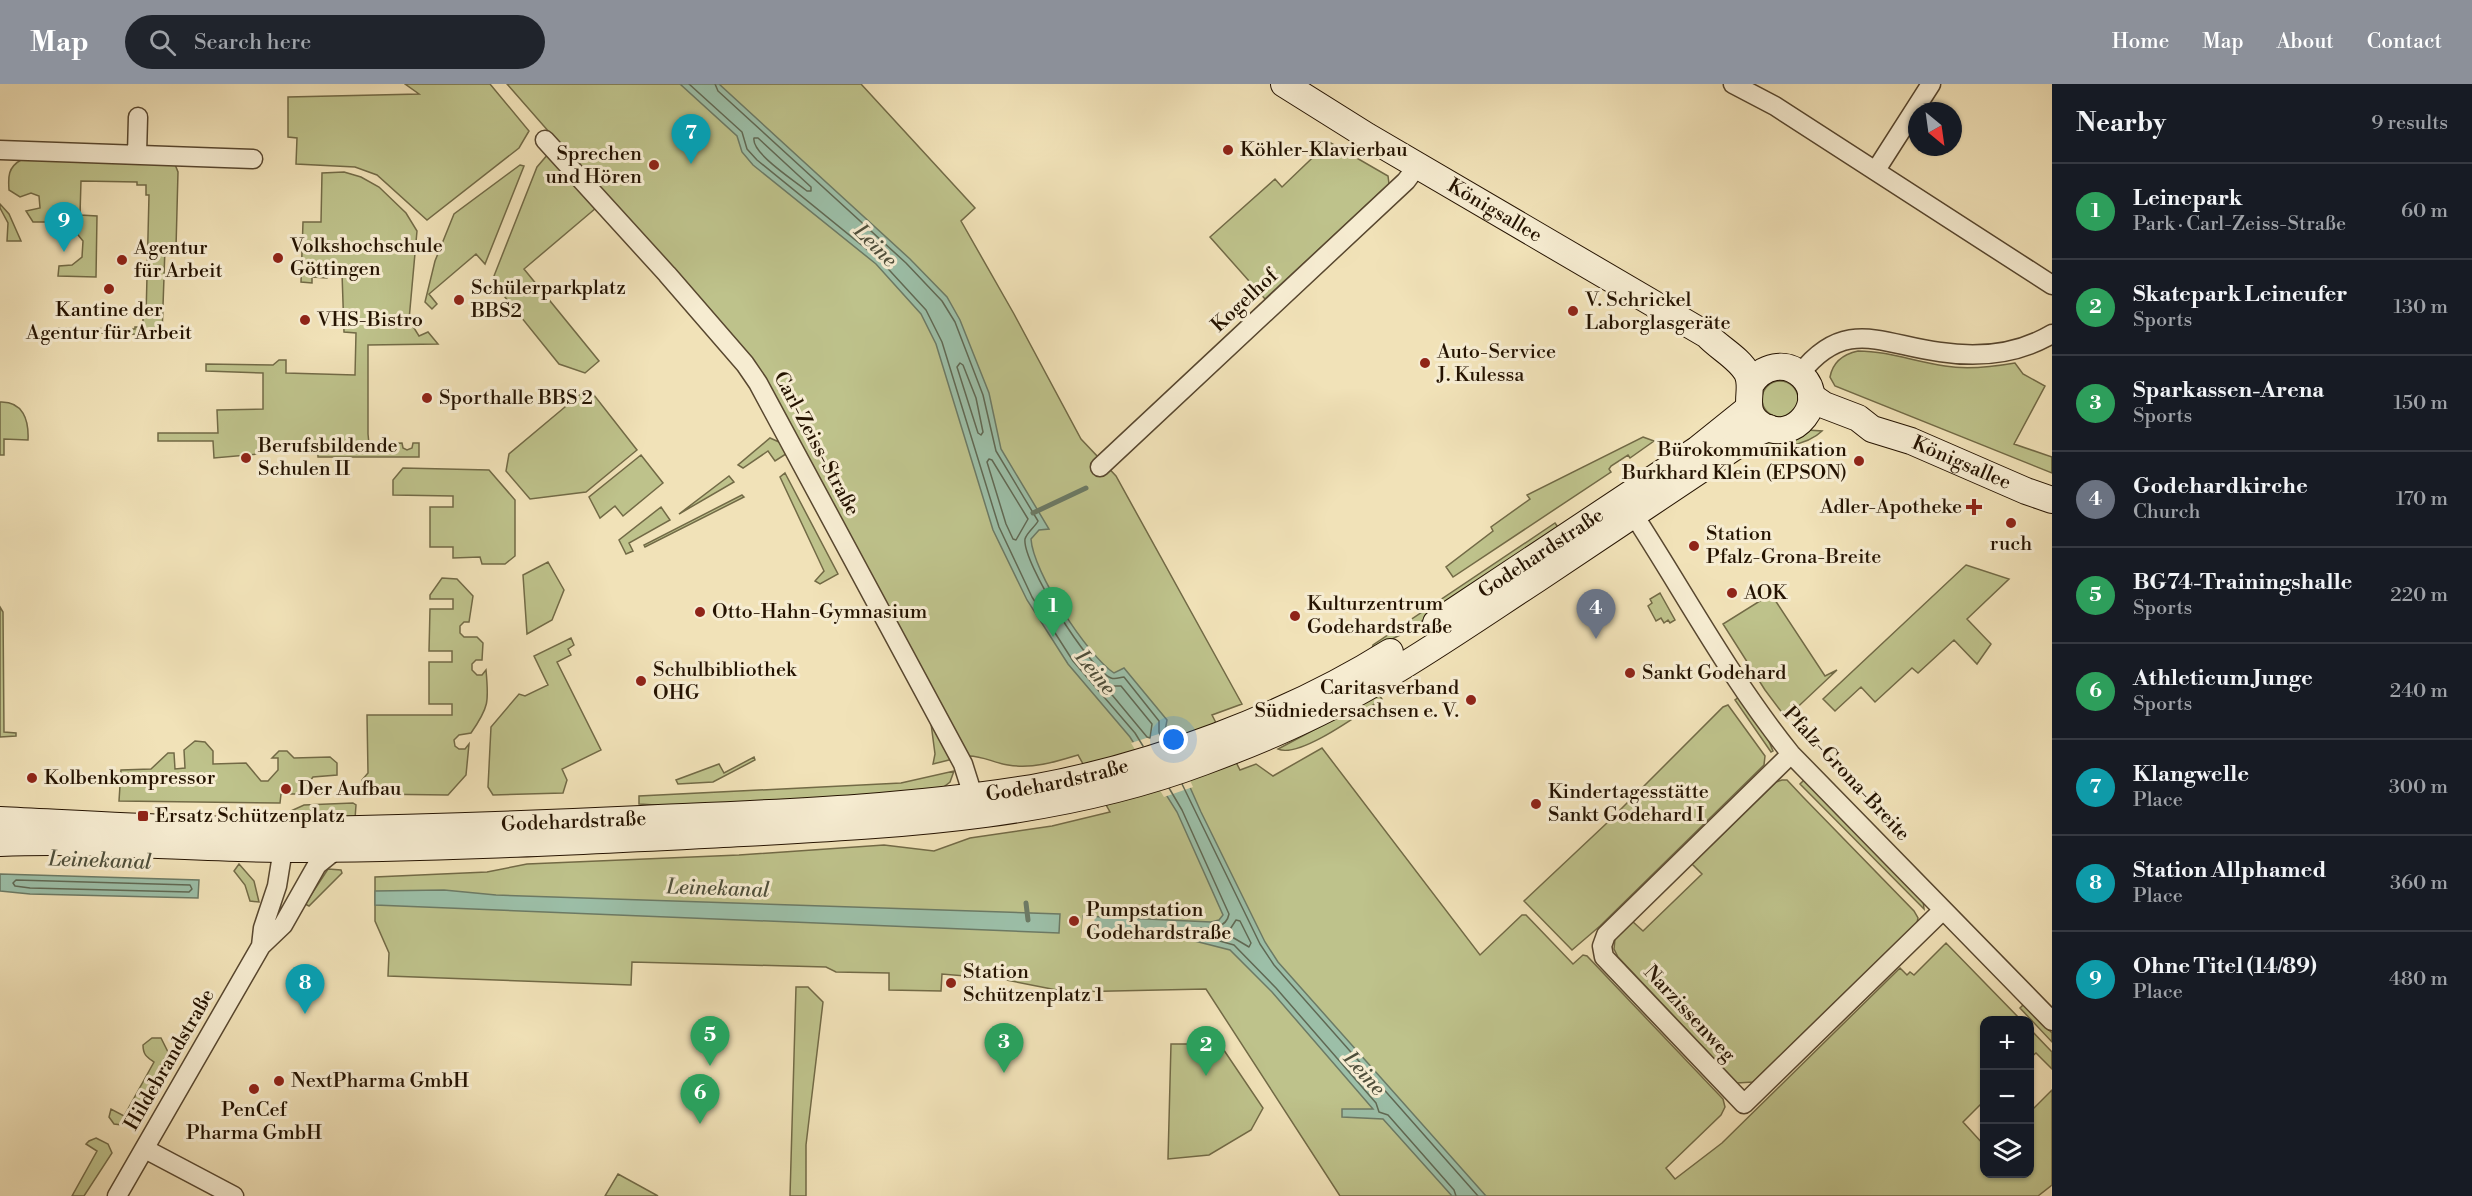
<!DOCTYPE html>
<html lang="en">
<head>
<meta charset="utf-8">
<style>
	:root { --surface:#171b24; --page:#20242c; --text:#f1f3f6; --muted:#9ea1a6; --line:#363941; --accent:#8c9099 }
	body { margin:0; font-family:"Libre Bodoni",serif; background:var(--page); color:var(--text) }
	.controls { position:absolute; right:18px; bottom:18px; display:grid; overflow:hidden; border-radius:12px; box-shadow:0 2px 4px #0004 }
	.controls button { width:54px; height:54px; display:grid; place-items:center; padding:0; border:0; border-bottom:2px solid var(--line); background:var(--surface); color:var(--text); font:30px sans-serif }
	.compass { position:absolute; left:1908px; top:18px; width:54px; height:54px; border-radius:50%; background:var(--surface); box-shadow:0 2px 4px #0004; rotate:151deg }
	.you { position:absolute; left:1174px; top:656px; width:21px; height:21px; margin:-15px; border:4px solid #fff; border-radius:50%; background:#1a73e8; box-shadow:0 0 0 9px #1a73e833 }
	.badge { display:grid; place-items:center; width:39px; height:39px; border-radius:50%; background:var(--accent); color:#fff; font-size:20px; font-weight:700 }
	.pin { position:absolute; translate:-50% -50px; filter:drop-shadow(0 2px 3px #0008) }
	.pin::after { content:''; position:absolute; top:32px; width:21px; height:18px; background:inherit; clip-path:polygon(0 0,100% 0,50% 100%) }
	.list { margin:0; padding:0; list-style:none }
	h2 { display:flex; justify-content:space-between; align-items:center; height:78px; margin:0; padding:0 24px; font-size:26px }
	h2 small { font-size:20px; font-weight:400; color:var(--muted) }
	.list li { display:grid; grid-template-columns:39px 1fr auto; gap:18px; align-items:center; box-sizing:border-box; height:96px; padding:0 24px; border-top:2px solid var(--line) }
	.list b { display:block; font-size:22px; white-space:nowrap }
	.list p { margin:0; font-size:20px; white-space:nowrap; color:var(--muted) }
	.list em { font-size:20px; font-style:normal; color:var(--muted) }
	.icon { flex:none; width:33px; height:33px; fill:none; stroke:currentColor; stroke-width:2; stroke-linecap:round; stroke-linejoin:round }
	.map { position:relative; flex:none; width:2052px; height:1112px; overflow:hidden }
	header { display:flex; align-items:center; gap:36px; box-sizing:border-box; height:84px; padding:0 30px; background:var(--accent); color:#fff }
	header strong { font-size:28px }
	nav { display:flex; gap:33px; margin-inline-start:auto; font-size:21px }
	.search { width:420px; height:54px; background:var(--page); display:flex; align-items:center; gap:15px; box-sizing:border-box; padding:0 21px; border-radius:33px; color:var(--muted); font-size:22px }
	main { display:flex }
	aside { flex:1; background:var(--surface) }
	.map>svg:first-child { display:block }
</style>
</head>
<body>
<header>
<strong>Map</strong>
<div class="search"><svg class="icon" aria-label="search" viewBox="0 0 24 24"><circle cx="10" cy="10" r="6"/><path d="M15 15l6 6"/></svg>Search here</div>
<nav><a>Home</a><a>Map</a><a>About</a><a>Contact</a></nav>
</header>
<main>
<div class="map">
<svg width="2052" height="1112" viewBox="0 0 2052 1112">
	<rect width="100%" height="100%" fill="#f1e2b8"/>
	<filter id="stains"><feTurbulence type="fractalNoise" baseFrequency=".00333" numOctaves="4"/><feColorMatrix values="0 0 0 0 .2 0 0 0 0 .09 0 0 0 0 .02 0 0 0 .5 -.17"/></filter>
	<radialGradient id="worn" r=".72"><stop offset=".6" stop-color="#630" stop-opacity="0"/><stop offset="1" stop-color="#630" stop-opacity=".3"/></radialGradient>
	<path fill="#bec28b" stroke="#726a46" stroke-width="1.5" d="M405 0H490L529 47 519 64 427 136 377 91 355 83 296 80 297 54 288 53V13L419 10Z
		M507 0H861L975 124 961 137 1014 230 1081 355 1116 392 1242 620 1212 631 1240 686 1256 680 1273 692 1322 664 1480 871 1522 831H1526L1573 880 1583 871 1587 872 1723 1015 1725 1023 1721 1031 1666 1084 1675 1095 1722 1059 1900 884 1907 891 1910 888 1914 891 1946 859 2021 936H1984V1017L1963 1038 1984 1061V1090H2030V1028L2052 1006V1101L2038 1112H1340L1206 905 1067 908 1001 895 942 890 941 907 889 906V889L836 888 826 883 632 878 631 901 388 892 389 869 375 837V793L487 788 527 780 739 771 884 761 934 767 970 754 1052 742 1110 728 1078 671C1055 678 1033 685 1008 681 994 679 981 671 967 672L763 292Z
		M1329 58 1388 92 1389 100 1265 215 1210 153 1275 95 1282 103Z
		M549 69 596 124 524 185 599 277 585 289 559 280 492 197 537 83Z
		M21 76 174 78 178 88 176 164H165L162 251 59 248V244L135 245V243H143V233H146L149 111H146V101H137V98L81 97 80 131 97 132 96 193 58 192 59 182 72 181 82 173 83 157 74 146 57 144 56 138H33L26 127 40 124 39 112 31 109 20 113 9 106C8 93 8 83 21 76Z
		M520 81 524 82 485 180 476 170 429 210 437 220 432 225 425 218 435 177 454 130Z
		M344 88 361 93 379 103 406 129 417 147 409 236 419 252 428 248 438 260 368 261V350L369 360 402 359 403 364 407 366 412 364 413 359H419V373H318L317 358 258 359V370L214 374 213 357H158V349H218L217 326 263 325V289L206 287V280L273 281 279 276H286V289L355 291 356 249 344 248 342 189 328 188 327 194 312 193V199L301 198 303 138H321L322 89Z
		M0 120 9 130 21 157H7L8 139 0 124Z
		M1858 267C1888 267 1916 278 1945 282 1968 286 1992 283 2015 279L2023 290 2045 302 2014 360 2052 373V389L1835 302 1830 293C1833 277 1844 270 1858 267Z
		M1762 315a18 18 0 1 1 36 0a18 18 0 1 1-36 0Z
		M584 307 594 311 637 366 586 408 530 415 506 387 509 370Z
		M0 318C23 317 29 336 28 356L4 355V371H0Z
		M1807 346 1822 347C1807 362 1773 366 1753 362Z
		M1643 353 1654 357 1630 374 1628 371 1611 382 1609 385 1611 388 1453 493 1446 483 1493 447 1491 443 1530 415 1527 411Z
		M770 354 779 358 789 368 775 377 768 367 743 384 738 381Z
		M641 371 663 399 623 432 615 422 600 434 589 413Z
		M403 384 489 386 515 416V472L505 480H482L480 473 453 474V463H430V423H453V412L393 411V396Z
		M785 389 838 490 820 500 815 497 824 487 780 393Z
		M729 392 734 398 679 430Z
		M742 411 744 413 645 463 644 461Z
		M661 423 670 436 629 459 633 467 626 470 619 456Z
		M1555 439 1560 446 1404 549 1372 565 1373 561Z
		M548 478 564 506 552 536 527 550 523 491Z
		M1966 481 2009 495 1967 535 1991 560 1977 580 1954 556 1918 589 1912 584 1875 618 1861 603 1835 627 1823 615Z
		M442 494 457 495 473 512 469 538H464L460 542V549L464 553H477L483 559 482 576H476L472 580V586L477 591H482L486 586C489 618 489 623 471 649L459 651 454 656 455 662 459 665H465L469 660 466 691 448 711 368 710 362 703V696L368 689 367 631H452V620H429V578H452V567H429L430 525H453V515H430V511Z
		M1660 509 1675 536 1670 539 1668 536 1664 539 1661 534 1656 537 1648 522 1652 519 1650 515Z
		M1771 510 1825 592 1837 586 1786 634 1765 606 1723 540Z
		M0 523 3 528 4 648 16 649V652L0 653Z
		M571 554 574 561 568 565 571 571 557 578 601 666 562 685 567 696 563 709 493 711 488 703 491 643 519 610 525 612 548 601 534 572Z
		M1379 611 1382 615C1362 628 1299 675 1278 665Z
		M1739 613 1765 648 1773 667 1771 668 1735 616Z
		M1728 621 1765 672 1764 681 1600 842 1572 866 1524 817 1608 738 1723 623Z
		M930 632 953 675 933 680 935 670Z
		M195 657 205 658 213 667V680L246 679 261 697H268L278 686V674H272L279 667H287L294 674 330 673 337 679V691L313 693 300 710H281L280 719 119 717 121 686 151 685 168 669H174L175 685 185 684 184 666Z
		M754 673 755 676 713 698 678 700 676 696 719 680 724 689Z
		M954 687 950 698 941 705 704 724 639 720V712L901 699Z
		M1805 695 1923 816 1924 825 1800 700Z
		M1782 696H1787L1803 713 1914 827 1918 834 1917 839 1753 998 1737 999 1618 873 1614 865 1615 855 1632 837 1643 847 1702 790 1692 780 1776 698Z
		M353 719 356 721 355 735 271 736 304 721Z
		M239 780 254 797 259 818 250 817 245 801 234 787Z
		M328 785 341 786 342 789 309 822 305 820Z
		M796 903H808L823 918 806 1061V1112H790Z
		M2024 920 2052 949V958L2020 924Z
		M2030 945 2052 968V985L2036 969 2030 974Z
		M1213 950 1263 1024 1251 1046 1209 1071 1168 1075 1171 960H1202Z
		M152 954H161L168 968 130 1038 122 1041 114 1040 109 1033 111 1025 124 1032 154 978C147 973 143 971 143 961Z
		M96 1054 108 1060 112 1069 84 1112H72L97 1067 86 1060 89 1057Z
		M618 1090 658 1112H605Z"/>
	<path fill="#9cbfa8" stroke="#6c7a65" stroke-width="1.5" d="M680 0H719L910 175 947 213 960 236 989 309 1001 365 1049 445 1039 446 1031 455C1033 488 1087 571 1114 589L1124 584 1167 636 1165 647 1201 728 1265 858 1278 878 1486 1112H1452L1383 1035 1342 1033V1025H1373L1272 908 1230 866 1179 853 1082 851 1083 832 1211 838 1219 836 1223 831 1177 728 1130 653 1068 580 1027 516 993 446 936 260 921 230 876 180 753 81 742 68 737 52Z
		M0 790 199 796 198 814 30 810 0 807Z
		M444 806 496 811 1060 830 1059 849 375 821V807Z"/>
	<path fill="#f1e2b8" d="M1168 647 1193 703 1164 713 1131 659Z
		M1083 829 1095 830 1093 854H1081Z"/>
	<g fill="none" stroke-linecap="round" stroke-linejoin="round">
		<path stroke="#606954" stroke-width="1.5" d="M689 0 742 48 747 65 757 76 880 176 926 226 942 258 999 443 1032 513 1073 577 1135 649 1143 662
			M715 0 718 7 906 179 942 217 955 238 983 311 996 367 1038 437C1035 443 1027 448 1025 455 1022 478 1089 585 1111 594 1116 596 1120 593 1124 593L1159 637V648L1162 656
			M754 54H758L811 103V107H807C795 97 751 69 754 54Z
			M960 279 963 281 976 314 983 348 981 351 978 349 957 283Z
			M989 375 992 376 1028 435 1016 456 1013 455 1006 440 987 378Z
			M1121 602 1152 640 1150 654 1147 653 1108 606 1110 602Z
			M1182 700 1260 860 1274 881 1478 1112
			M1169 704 1182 726 1229 830C1226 847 1206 844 1193 844L1191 849 1234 861 1276 904 1376 1019 1379 1028 1388 1031 1454 1106 1456 1112
			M16 796 190 801 192 805 189 808 30 804 15 802 13 799Z
			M1236 836 1240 837 1251 859 1249 863 1227 850Z"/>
		<path stroke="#6c7a65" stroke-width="5" d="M1033 429 1086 404
			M1026 819 1028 836"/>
		<g stroke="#58472f" stroke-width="21">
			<path id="street" d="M1733 0 1775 22 2052 201
				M545 56 667 190 745 280 758 299 963 680 976 721
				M0 66 253 75
				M137 70 138 33
				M1876 86 1931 0
				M1800 290C1845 232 1883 261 1940 268 1979 274 2018 270 2052 250
				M1100 383 1406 97 1418 81
				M1628 422C1682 504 1728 592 1791 670L2052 937
				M1791 670 1606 851 1602 862 1604 873 1744 1020 1943 826
				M261 862 263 844 277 802 283 765 290 757
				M145 1065 234 1112
				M117 1112 261 862 283 841 317 781 338 764"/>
		</g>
		<g stroke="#251301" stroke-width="28">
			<g id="secondary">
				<path id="s1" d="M1284 0 1367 52 1707 251C1719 264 1739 274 1747 289 1756 307 1738 327 1763 342 1795 360 1828 317 1802 292 1786 276 1762 282 1751 300"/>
				<path id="s2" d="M1811 312 1824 321 1858 334 1872 345 1911 357 2026 407 2052 416"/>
				<path id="s3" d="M1436 539 1698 365 1749 324"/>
				<path id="s4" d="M0 736C104 741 209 748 313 746 423 744 532 740 641 735 771 729 903 725 1032 704 1150 683 1288 632 1390 568"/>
				<path d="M0 759C93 755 186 764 279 765 441 765 602 756 763 748 911 740 1063 731 1203 678 1238 665 1273 651 1306 635 1387 597 1462 544 1537 495 1609 447 1682 398 1754 350L1769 344"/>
			</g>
		</g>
		<use href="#street" stroke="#f6ecd1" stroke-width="18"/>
		<use href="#secondary" stroke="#f6ecd1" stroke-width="26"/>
	</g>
	<g fill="#8f2418" stroke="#f6ecd1" stroke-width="2">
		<circle cx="1228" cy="66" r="6"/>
		<circle cx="654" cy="81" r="6"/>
		<circle cx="278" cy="174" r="6"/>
		<circle cx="122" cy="176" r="6"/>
		<circle cx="109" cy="205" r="6"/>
		<circle cx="459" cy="216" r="6"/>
		<circle cx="1573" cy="227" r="6"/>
		<circle cx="305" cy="236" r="6"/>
		<circle cx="1425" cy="279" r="6"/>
		<circle cx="427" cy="314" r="6"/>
		<circle cx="246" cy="374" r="6"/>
		<circle cx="1859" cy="377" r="6"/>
		<path d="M1971 414h6v6h6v6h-6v6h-6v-6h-6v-6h6z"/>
		<circle cx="2011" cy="439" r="6"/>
		<circle cx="1694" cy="462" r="6"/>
		<circle cx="1732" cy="509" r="6"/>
		<circle cx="700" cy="528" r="6"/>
		<circle cx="1295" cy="532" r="6"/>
		<circle cx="1630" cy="589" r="6"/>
		<circle cx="641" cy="597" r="6"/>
		<circle cx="1471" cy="616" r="6"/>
		<circle cx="32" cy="694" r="6"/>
		<circle cx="286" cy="705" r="6"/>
		<circle cx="1536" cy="720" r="6"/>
		<rect x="137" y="726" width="12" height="12" rx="3"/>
		<circle cx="1074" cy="837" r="6"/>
		<circle cx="951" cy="899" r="6"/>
		<circle cx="279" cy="997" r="6"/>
		<circle cx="254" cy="1005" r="6"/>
	</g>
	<g text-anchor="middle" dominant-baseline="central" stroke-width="6" stroke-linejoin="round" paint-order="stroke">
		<g font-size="20" fill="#251301" stroke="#f6ecd1" text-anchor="start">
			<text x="1240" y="66">Köhler-Klavierbau</text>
			<text x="642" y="70" text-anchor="end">Sprechen<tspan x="642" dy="23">und Hören</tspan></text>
			<text x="290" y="162">Volkshochschule<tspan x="290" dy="23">Göttingen</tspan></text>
			<text x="134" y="164">Agentur<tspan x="134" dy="23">für Arbeit</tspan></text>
			<text x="471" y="204">Schülerparkplatz<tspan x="471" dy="23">BBS2</tspan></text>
			<text x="1585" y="216">V. Schrickel<tspan x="1585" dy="23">Laborglasgeräte</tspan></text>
			<text x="109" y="226" text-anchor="middle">Kantine der<tspan x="109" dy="23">Agentur für Arbeit</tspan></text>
			<text x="317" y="236">VHS-Bistro</text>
			<text x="1437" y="268">Auto-Service<tspan x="1437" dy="23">J. Kulessa</tspan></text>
			<text x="439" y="314">Sporthalle BBS 2</text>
			<text x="258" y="362">Berufsbildende<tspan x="258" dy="23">Schulen II</tspan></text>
			<text x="1847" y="366" text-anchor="end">Bürokommunikation<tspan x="1847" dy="23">Burkhard Klein (EPSON)</tspan></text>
			<text x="1962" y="423" text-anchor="end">Adler-Apotheke</text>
			<text x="1706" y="450">Station<tspan x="1706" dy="23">Pfalz-Grona-Breite</tspan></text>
			<text x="2011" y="460" text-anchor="middle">ruch</text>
			<text x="1744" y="509">AOK</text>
			<text x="1307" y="520">Kulturzentrum<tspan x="1307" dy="23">Godehardstraße</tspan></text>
			<text x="712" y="528">Otto-Hahn-Gymnasium</text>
			<text x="653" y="586">Schulbibliothek<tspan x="653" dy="23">OHG</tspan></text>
			<text x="1642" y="589">Sankt Godehard</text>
			<text x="1459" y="604" text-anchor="end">Caritasverband<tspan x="1459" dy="23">Südniedersachsen e. V.</tspan></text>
			<text x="44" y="694">Kolbenkompressor</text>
			<text x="298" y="705">Der Aufbau</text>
			<text x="1548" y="708">Kindertagesstätte<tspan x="1548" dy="23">Sankt Godehard I</tspan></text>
			<text x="155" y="732">Ersatz Schützenplatz</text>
			<text x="1086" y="826">Pumpstation<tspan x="1086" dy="23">Godehardstraße</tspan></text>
			<text x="963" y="888">Station<tspan x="963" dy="23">Schützenplatz 1</tspan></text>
			<text x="291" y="997">NextPharma GmbH</text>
			<text x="254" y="1026" text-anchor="middle">PenCef<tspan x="254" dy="23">Pharma GmbH</tspan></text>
		</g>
		<g font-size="20" fill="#251301" stroke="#f6ecd1">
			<text stroke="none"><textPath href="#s1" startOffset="246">Königsallee</textPath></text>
			<text transform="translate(1245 217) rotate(-43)">Kogelhof</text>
			<text transform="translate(816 360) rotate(62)">Carl-Zeiss-Straße</text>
			<text stroke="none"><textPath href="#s2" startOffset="166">Königsallee</textPath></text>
			<text stroke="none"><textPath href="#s3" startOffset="126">Godehardstraße</textPath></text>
			<text transform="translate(1846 690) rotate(47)">Pfalz-Grona-Breite</text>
			<text stroke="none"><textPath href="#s4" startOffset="1060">Godehardstraße</textPath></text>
			<text stroke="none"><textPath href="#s4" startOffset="574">Godehardstraße</textPath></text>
			<text transform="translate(1689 930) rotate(47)">Narzissenweg</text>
			<text transform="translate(170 976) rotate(-60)">Hildebrandstraße</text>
		</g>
		<g font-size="21" font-style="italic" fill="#4f4f3b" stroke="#f6ecd1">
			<text transform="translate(875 162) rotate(45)">Leine</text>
			<text transform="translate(1095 589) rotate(51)">Leine</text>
			<text transform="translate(100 777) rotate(2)">Leinekanal</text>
			<text transform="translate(718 805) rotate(2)">Leinekanal</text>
			<text transform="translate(1364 990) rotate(48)">Leine</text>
		</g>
	</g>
	<rect width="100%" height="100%" filter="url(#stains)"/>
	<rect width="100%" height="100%" fill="url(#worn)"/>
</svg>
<div class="controls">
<button>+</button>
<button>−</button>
<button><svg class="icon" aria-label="layers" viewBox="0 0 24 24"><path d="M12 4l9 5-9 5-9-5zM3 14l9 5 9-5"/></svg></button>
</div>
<svg class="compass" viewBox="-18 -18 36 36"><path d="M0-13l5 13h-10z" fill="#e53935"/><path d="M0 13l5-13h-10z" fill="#9ea1a6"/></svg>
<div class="you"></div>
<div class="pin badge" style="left:1053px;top:553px;background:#2e9e5b">1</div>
<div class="pin badge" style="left:1206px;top:992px;background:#2e9e5b">2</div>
<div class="pin badge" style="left:1004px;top:989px;background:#2e9e5b">3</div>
<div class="pin badge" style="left:1596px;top:555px;background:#6b7280">4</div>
<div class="pin badge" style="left:710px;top:982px;background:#2e9e5b">5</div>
<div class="pin badge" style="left:700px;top:1040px;background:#2e9e5b">6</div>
<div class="pin badge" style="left:691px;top:80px;background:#0f9aa8">7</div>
<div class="pin badge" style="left:305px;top:930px;background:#0f9aa8">8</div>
<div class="pin badge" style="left:64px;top:168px;background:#0f9aa8">9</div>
</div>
<aside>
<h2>Nearby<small>9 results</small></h2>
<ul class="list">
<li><span class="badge" style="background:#2e9e5b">1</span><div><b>Leinepark</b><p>Park · Carl-Zeiss-Straße</p></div><em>60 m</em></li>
<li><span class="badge" style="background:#2e9e5b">2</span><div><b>Skatepark Leineufer</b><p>Sports</p></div><em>130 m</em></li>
<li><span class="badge" style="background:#2e9e5b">3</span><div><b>Sparkassen-Arena</b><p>Sports</p></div><em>150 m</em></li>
<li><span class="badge" style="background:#6b7280">4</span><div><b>Godehardkirche</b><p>Church</p></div><em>170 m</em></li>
<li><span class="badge" style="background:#2e9e5b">5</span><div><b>BG74-Trainingshalle</b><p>Sports</p></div><em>220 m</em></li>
<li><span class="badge" style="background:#2e9e5b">6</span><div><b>Athleticum Junge</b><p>Sports</p></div><em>240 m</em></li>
<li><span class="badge" style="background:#0f9aa8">7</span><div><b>Klangwelle</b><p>Place</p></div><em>300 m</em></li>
<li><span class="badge" style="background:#0f9aa8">8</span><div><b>Station Allphamed</b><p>Place</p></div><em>360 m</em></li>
<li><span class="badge" style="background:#0f9aa8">9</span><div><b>Ohne Titel (14/89)</b><p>Place</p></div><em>480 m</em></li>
</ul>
</aside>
</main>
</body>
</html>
